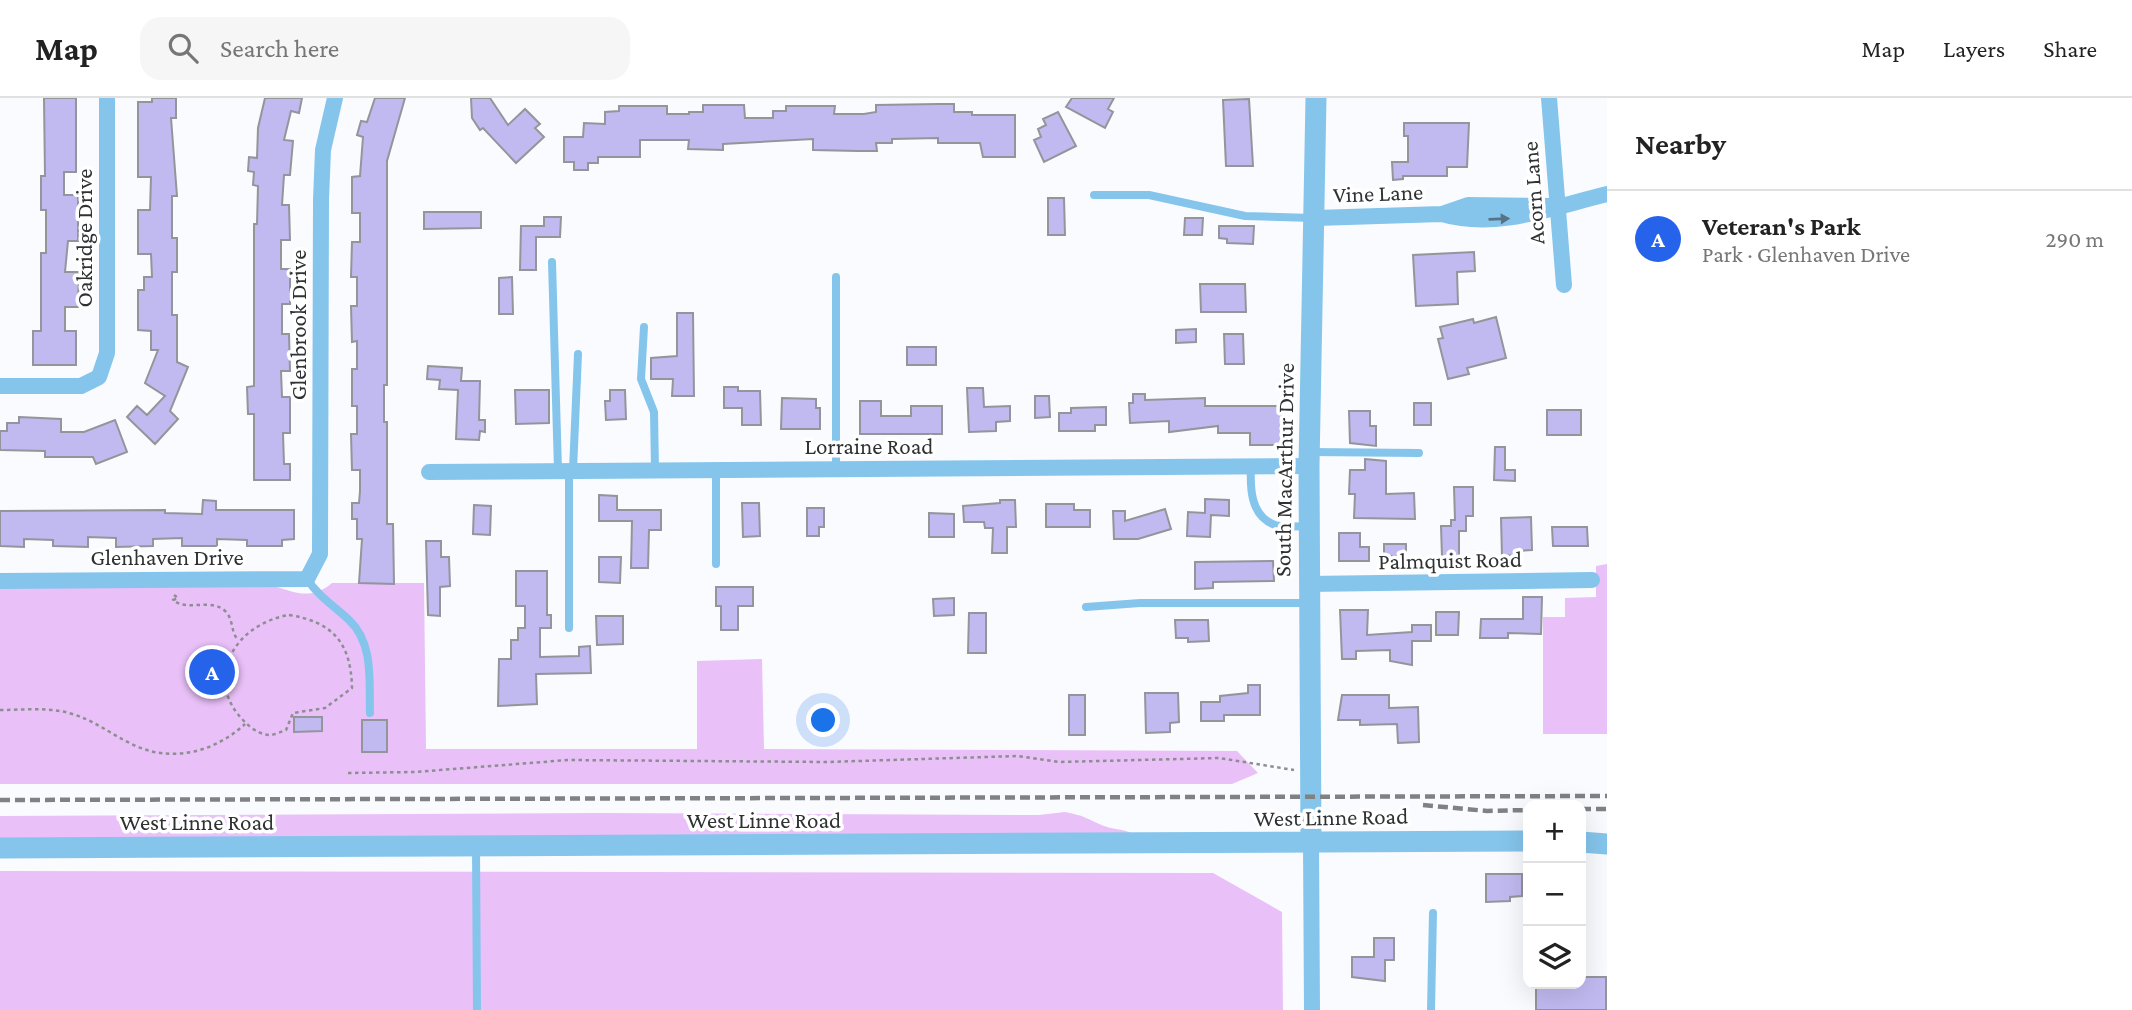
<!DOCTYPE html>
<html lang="en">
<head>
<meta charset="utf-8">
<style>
	:root { --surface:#fff; --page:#f6f6f6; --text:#222; --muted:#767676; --line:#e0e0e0; --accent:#2563eb }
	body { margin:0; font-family:"Crimson Pro",serif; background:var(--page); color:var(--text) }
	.controls { position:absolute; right:21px; bottom:21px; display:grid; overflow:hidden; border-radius:14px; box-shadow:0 7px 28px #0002 }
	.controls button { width:63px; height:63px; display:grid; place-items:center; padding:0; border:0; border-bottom:2px solid var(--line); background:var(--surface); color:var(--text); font:35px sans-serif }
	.you { position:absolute; left:824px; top:623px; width:24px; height:24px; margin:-18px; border:5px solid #fff; border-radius:50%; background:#1a73e8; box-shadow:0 0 0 10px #1a73e833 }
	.badge { display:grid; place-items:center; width:46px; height:46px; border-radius:50%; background:var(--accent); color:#fff; font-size:23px; font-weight:700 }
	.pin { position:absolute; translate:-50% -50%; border:4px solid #fff; box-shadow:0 2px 7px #0006 }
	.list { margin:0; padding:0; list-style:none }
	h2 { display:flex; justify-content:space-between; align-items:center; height:91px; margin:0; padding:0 28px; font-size:30px }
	h2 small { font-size:23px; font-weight:400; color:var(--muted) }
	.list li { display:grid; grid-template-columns:46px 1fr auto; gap:21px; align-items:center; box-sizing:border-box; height:98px; padding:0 28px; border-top:2px solid var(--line) }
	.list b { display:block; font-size:26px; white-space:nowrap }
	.list p { margin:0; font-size:23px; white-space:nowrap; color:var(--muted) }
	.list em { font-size:23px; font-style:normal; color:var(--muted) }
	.icon { flex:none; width:38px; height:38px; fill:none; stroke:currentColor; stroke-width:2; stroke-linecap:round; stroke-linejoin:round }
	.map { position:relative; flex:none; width:1607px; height:912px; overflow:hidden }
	header { display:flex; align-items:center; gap:42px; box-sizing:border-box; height:98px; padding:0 35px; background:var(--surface); border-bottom:2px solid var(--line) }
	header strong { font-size:33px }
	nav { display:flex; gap:38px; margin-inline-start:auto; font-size:24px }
	.search { width:490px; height:63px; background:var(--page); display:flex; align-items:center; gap:18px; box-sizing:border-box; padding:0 24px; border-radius:21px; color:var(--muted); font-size:26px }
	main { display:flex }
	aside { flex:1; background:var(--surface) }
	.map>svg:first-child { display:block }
</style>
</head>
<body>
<header>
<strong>Map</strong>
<div class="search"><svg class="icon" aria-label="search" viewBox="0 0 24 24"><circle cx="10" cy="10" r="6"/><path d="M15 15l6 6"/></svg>Search here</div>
<nav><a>Map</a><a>Layers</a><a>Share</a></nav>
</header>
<main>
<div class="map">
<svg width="1607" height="912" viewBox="0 0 1607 912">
	<rect width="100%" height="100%" fill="#fafbfe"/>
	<path fill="#e9c0f8" d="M1607 466V636H1543V519H1565V500L1596 499V468Z
		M332 485H424L426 651H697V563L762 561 764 651 1237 653 1258 675 1232 686H0V488H274C296 495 312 502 332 485Z
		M1065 714C1086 718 1087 721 1104 728 1117 733 1127 730 1138 739L0 743V718L599 715 1039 717Z
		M0 773 1213 775 1282 814 1283 912H0Z"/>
	<path fill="#c0baf1" stroke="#94949b" stroke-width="2" d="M44 0H76V74H64V97H78V143H68L65 174H79L78 209H65V233H76V267H33V233H41V155H46V112H41V78H45Z
		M152 0H176V20H171L177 98H172V140H177V174H172V217H177V264L188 269 170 313 178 321 155 346 127 319 137 308 147 317 165 298 145 285 158 252H151V233L138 232V192H144V179H152L151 156H138V112H150L151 79H138V4H152Z
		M265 0H302L299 15 291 13 284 42 293 43 290 77H284L282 107H289L290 142H281V171H290V206H282V236H289L290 273H281L282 299H290V335H283L284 366H290V382H254V316H248L247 289 254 288V126H257L258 88 253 87 254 74 248 73 249 59 257 60 258 30Z
		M375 0H405L387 63V287H384V324H387V426H393L394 486 359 485 362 441H357V421H352V405H359L360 393V372H352L351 336H357V308H352V271H357V243L352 244 351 208H357V179H351L352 144H360V115H352V79L360 78 363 39 357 37 361 23 367 24Z
		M471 0H490L508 27 525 11 540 26 535 30 544 39 516 65 483 30 480 32 472 20Z
		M1072 0H1114L1108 11 1113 14 1105 30 1066 9Z
		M1249 1 1253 68H1226L1223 2Z
		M938 6H954V14H972V17H1015V59H983L980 45H938V40L892 41V45H876L877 53H858L813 52V41L723 46V52L688 51 689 42H640V59H598V65H588V72H574V64H564V39H583L584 25 605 26V14L619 13V8H667V16H689V14H703V7H744L745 20H773V13H786V8H835L834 16H864L876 14V7Z
		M1058 14 1076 48 1044 64 1034 42 1041 39 1038 31 1046 27 1043 21Z
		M1404 25H1469L1467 69H1447V78H1403V81L1393 82 1392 64H1408V38H1404Z
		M1048 100H1064L1065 137H1048Z
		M424 114H481V130L424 131Z
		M544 119H561L560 139H536V172H520L521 128H544Z
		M1185 120H1203L1202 137H1184Z
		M1219 128H1254L1253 146 1227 145V141L1219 140Z
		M1474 154 1475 173 1457 174 1458 206 1416 208 1413 157Z
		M512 179 513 216H499V180Z
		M1200 186H1245L1246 214H1201Z
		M677 215H693L694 298H672L673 281H651V260L677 258Z
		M1496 219 1506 260 1467 270 1469 276 1448 281 1438 241 1443 240 1440 229 1473 221 1474 225Z
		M1196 231V244L1176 245V232Z
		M1224 236H1243L1244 266H1225Z
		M907 249H936V267H907Z
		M428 268 462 270 461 283H480L479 322H485V334L480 333 479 342 456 341 458 292 439 291 440 282 427 281Z
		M724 289H738V293H760L761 327H742V310H724Z
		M967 290H983L984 309 1010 308V323L996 324V333L969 334Z
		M515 292H549V325L516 326Z
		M610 292H625L626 321 606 322 605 303H610Z
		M1133 296H1145V302L1205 300V308H1282V347H1250V335H1218V328L1169 334V323L1130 325 1129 305H1133Z
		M1035 298H1049L1050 319 1035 320Z
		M782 300 816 301V310H820V331H781Z
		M860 303H881V318H911V308H942V336H860Z
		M1414 305H1431V327H1414Z
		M1106 309V327H1095V333H1059V315H1071V310Z
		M1547 312H1581V337H1547Z
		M1349 313H1370V328H1376V348L1350 345Z
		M19 319 61 321V334H84L115 322 127 354 96 366 93 359H45V353L0 352V333H7V325H19Z
		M1495 349H1505V372H1515V383L1494 382Z
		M1365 361 1386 363V396L1414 395 1415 421 1354 420 1355 396H1349L1350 372H1365Z
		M1454 389H1473V418H1466V433H1459V458L1442 459 1441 428H1451V422H1455Z
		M599 397 617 398V412H661V432H649L648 470H631L632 423H599Z
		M1205 401 1229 402V418L1211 417 1210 439 1187 438 1188 414 1205 415Z
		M203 402 216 403V412H294V441L282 442V448H247V442L217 441V448H182V440L153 441V448L116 449V440L88 439V449L53 448V442L24 441V449L0 448V413L165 412V415L202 416Z
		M1000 402H1015L1016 429H1007V455H992L993 430H985L984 424H964L963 408 1000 405Z
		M742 405H759L760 438 743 439Z
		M1046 406H1074V412H1090V429H1046Z
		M474 407 491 408 490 437 473 436Z
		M807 410H824V429H819V438H807Z
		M1165 411 1171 431 1138 441H1114L1113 413H1125V423Z
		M929 415 954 416V439H929Z
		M1531 419 1532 452 1519 453V457L1502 458 1501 420Z
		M1552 429H1587L1588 448H1553Z
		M1339 435H1360V449H1369V463H1339Z
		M426 443H441V459H449L450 488 440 489V518L428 517Z
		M1384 446H1406V458H1384Z
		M599 459H621L620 485 599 484Z
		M1273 463 1274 483 1213 484V490L1195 491V464Z
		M516 473H547V517H551V530H540V559L579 558V549L590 548 591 575 536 576 537 606 498 608 499 561H511V542H518V530H525V508H516Z
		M716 489H753V508H738V532H721V508H716Z
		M1523 499H1542L1541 536 1508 535V540H1480L1481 521H1523Z
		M954 500V517L934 518 933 501Z
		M1340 512H1368L1367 537 1412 534V527H1431V543H1412V567L1390 563V552L1356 553V561H1342Z
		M1436 514H1459L1458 537H1436Z
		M969 515H986V555H968Z
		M596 518H623V546L597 547Z
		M1175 522H1208L1209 543 1188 544V540H1176Z
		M1248 587H1260V617H1224V623H1201V604H1220V598L1248 595Z
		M1145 595H1178L1179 624 1170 625V634L1146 635Z
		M1069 597H1085V637H1069Z
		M1342 597H1389V610L1418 609 1419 644 1398 645 1397 626 1360 627V622H1338Z
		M294 619H322V633L294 634Z
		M362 622H387V654H362Z
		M1486 776H1522V798L1510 799V803L1486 804Z
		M1374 840H1394V862H1385V883L1352 879V859H1374Z
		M1581 879H1606V912H1536V886H1581Z"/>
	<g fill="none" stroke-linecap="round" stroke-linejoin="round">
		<path stroke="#8d8e91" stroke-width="2.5" stroke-dasharray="3.5 3.5" stroke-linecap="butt" d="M174 497 178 500 173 502C188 514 209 500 224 512 234 520 230 533 238 542
			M289 517C333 524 351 545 352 590L325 610 293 615 286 632C282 633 275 637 270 637 261 637 252 631 246 625 201 583 234 526 289 517Z
			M0 612C23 612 47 609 69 615 95 622 113 638 136 648 174 665 216 653 245 626
			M348 675 415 674 568 662 827 664 1018 658 1059 664 1219 660 1294 672"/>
		<path stroke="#85c5ec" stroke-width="8" d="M1094 97H1149L1245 118 1313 120
			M552 164 558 372
			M644 229 641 281 654 314 655 372
			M1312 354 1419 355
			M1251 368C1250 389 1250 418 1275 427 1284 430 1299 428 1308 428
			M836 371V179
			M569 372V530
			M573 372 578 256
			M716 466V371
			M307 481C319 499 333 507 349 522 374 545 369 584 370 615
			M1086 509 1140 505H1309
			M476 749 477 912
			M1431 912 1433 815"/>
		<path stroke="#85c5ec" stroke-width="16" d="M1549 0 1564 187
			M1442 116C1497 132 1553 109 1607 96
			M1316 120 1442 116 1468 107 1555 108
			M0 288H81L99 279 107 255V0
			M429 374 1309 368
			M0 483 307 481 320 456 321 102 323 52 335 0
			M1308 486 1592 482
			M1311 745 1312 912"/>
		<path stroke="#85c5ec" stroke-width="21" d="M1581 744 1607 746
			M1311 745 1309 368 1316 0
			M0 750 1528 743"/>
		<path stroke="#7f8183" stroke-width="4.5" stroke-dasharray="10 5" stroke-linecap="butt" d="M0 702 1607 698
			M1423 707 1487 713 1528 712
			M1581 711H1607"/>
	</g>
	<defs><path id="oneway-solid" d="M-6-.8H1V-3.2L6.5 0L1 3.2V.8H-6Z" transform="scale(1.75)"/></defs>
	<use fill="#567486" href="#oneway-solid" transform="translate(1499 121) rotate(-2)"/>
	<g text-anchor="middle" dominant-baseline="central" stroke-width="7" stroke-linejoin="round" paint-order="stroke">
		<g font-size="23" fill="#2f3133" stroke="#fff">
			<text transform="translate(1378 95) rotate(-2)">Vine Lane</text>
			<text transform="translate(1533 95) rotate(-94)">Acorn Lane</text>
			<text transform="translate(84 140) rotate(-90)">Oakridge Drive</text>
			<text transform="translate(298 227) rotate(-90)">Glenbrook Drive</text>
			<text x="869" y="348">Lorraine Road</text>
			<text transform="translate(1284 372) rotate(-89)">South MacArthur Drive</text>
			<text x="167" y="459">Glenhaven Drive</text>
			<text transform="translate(1450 462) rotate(-1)">Palmquist Road</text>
			<text transform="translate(1331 719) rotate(-1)">West Linne Road</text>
			<text x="764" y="722">West Linne Road</text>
			<text x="197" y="724">West Linne Road</text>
		</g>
	</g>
</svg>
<div class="controls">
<button>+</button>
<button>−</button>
<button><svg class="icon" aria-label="layers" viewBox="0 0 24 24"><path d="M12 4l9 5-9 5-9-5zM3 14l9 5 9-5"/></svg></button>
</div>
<div class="you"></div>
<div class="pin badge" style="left:212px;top:574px">A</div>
</div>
<aside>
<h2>Nearby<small></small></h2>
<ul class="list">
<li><span class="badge">A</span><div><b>Veteran's Park</b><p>Park · Glenhaven Drive</p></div><em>290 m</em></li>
</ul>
</aside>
</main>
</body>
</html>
